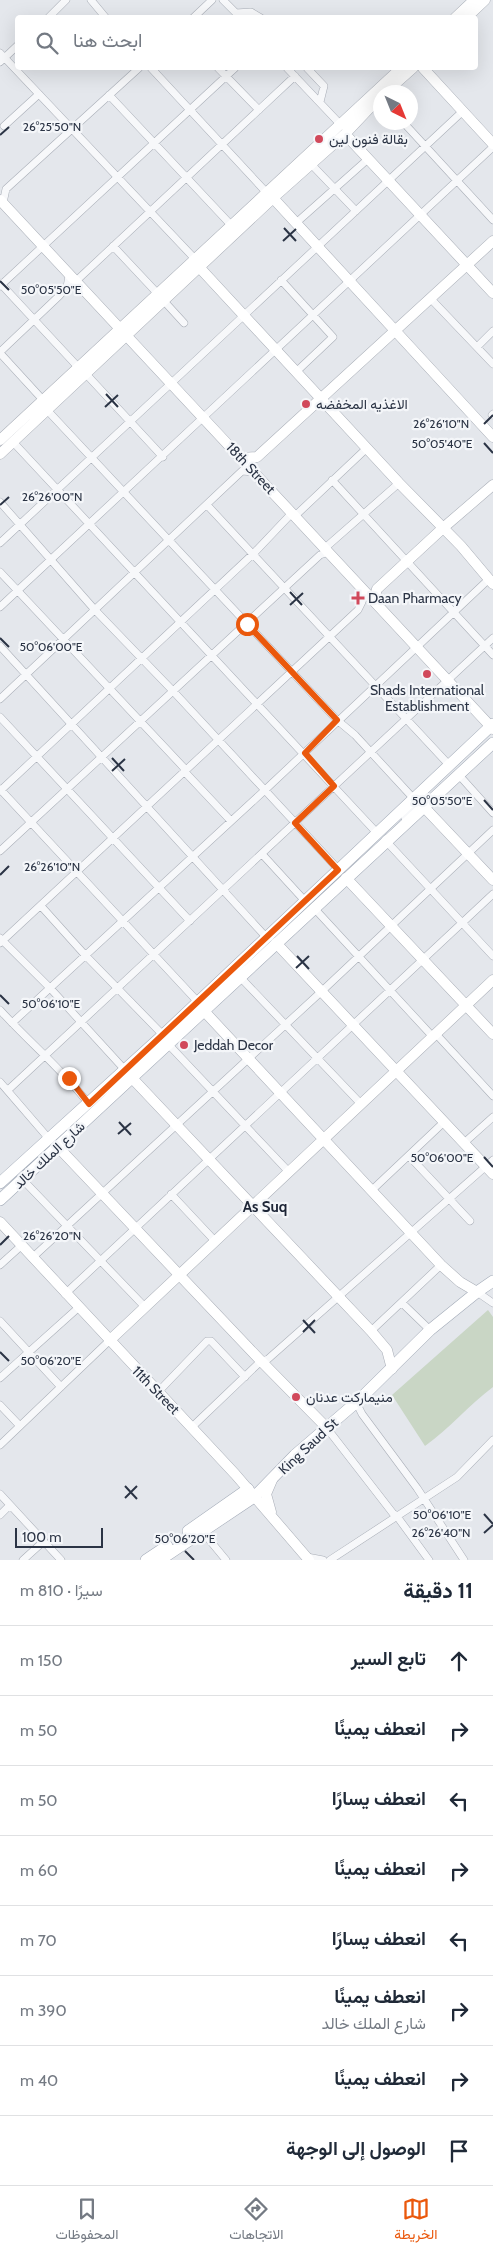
<!DOCTYPE html>
<html lang="ar">
<head>
<meta charset="utf-8">
<style>
	:root { --surface:#fff; --page:#f2f2f3; --text:#1f2937; --muted:#747a83; --line:#e0e1e3; --accent:#ea580c }
	body { margin:0; font-family:Cabin,Vazirmatn,sans-serif; background:var(--page); color:var(--text); direction:rtl }
	.compass { position:absolute; left:373px; top:85px; width:45px; height:45px; border-radius:50%; background:var(--surface); box-shadow:0 5px 20px #0002; rotate:137deg }
	.scale { position:absolute; left:15px; bottom:12px; width:88px; box-sizing:border-box; padding-left:5px; border:2px solid #2b3445; border-top:0; font-size:14px; line-height:18px; white-space:nowrap; color:#2b3445; -webkit-text-stroke:4px #f4f6f9; paint-order:stroke }
	.stop { position:absolute; width:15px; height:15px; margin:-11px; border:4px solid #ea580c; border-radius:50%; background:#fff }
	.stop.end { background:#ea580c; border-color:#fff; box-shadow:0 1px 5px #0008 }
	.list { margin:0; padding:0; list-style:none }
	h2 { display:flex; justify-content:space-between; align-items:center; height:65px; margin:0; padding:0 20px; font-size:21px }
	h2 small { font-size:16px; font-weight:400; color:var(--muted) }
	.list li { display:grid; grid-template-columns:32px 1fr auto; gap:15px; align-items:center; box-sizing:border-box; height:70px; padding:0 20px; border-top:1px solid var(--line) }
	.list b { display:block; font-size:19px; white-space:nowrap }
	.list p { margin:0; font-size:16px; white-space:nowrap; color:var(--muted) }
	.list em { font-size:16px; font-style:normal; color:var(--muted) }
	.icon { flex:none; width:28px; height:28px; fill:none; stroke:currentColor; stroke-width:2; stroke-linecap:round; stroke-linejoin:round }
	.map { position:relative; flex:none; width:493px; height:1560px; overflow:hidden; direction:ltr }
	.search { position:absolute; background:var(--surface); box-shadow:0 5px 20px #0002; left:15px; right:15px; top:15px; height:55px; display:flex; align-items:center; gap:12px; box-sizing:border-box; padding:0 18px; border-radius:5px; color:var(--muted); font-size:19px }
	.sheet { height:625px; background:var(--surface) }
	nav { display:flex; justify-content:space-around; align-items:center; box-sizing:border-box; height:70px; border-top:1px solid var(--line); background:var(--surface); font-size:14px; color:var(--muted) }
	nav a { display:grid; justify-items:center; gap:2px }
	nav .on { color:var(--accent) }
	.map>svg:first-child { display:block }
</style>
</head>
<body>
<div class="map">
<svg width="493" height="1560" viewBox="0 0 493 1560">
	<rect width="100%" height="100%" fill="#e4e7ec"/>
	<path fill="#c9d6c5" d="M488 1310 493 1317V1387C469 1405 450 1428 425 1446L392 1395Z"/>
	<g fill="none" stroke-linecap="round" stroke-linejoin="round">
		<g stroke="#a9aeb7" stroke-width="8">
			<path id="street" d="M91 0 106 18
				M223 0 238 15
				M236 13 251 12 261 18
				M48 18 66 0
				M193 18 212 0
				M0 53 195 259
				M0 62 18 45
				M151 68 266 192
				M218 68 259 110
				M287 68 340 124
				M307 68 324 86 320 102
				M109 95 231 225
				M403 122 493 220
				M4 126 39 94
				M311 164 356 211
				M3 203 6 189 139 68
				M296 223 368 159
				M113 246 158 294
				M281 280 333 337 296 372
				M75 282 295 76
				M0 283 78 367
				M0 286 235 68
				M430 298 493 364
				M163 300 184 323
				M477 347 493 331
				M0 352 59 296 67 287 69 276
				M0 353 43 400
				M86 374 163 457
				M47 410 337 720 355 735 414 799V807L405 818
				M492 415 493 414
				M13 442 377 833
				M332 480 493 655
				M0 502 95 610 173 691 338 869
				M207 505 450 766
				M295 516 367 448
				M0 543 463 111
				M325 548 399 483
				M0 572 186 770
				M0 607 493 147
				M0 646 266 937
				M0 699 242 471 254 472
				M0 717 190 921
				M184 771 231 821
				M458 774 493 813
				M0 789 198 1002
				M0 791 254 553 292 513
				M386 839 385 840 493 956
				M0 851 320 555 329 552
				M262 854 305 901
				M41 906 85 955 163 1035
				M314 908 433 1037
				M0 938 50 988 125 1070
				M0 943 358 610 362 602 364 590
				M240 977 361 1104
				M0 1010C29 1042 62 1069 89 1104
				M12 1023 265 790 489 579
				M436 1034 493 1096
				M168 1044 289 1172
				M0 1082 50 1140
				M8 1090 493 638
				M464 1143 493 1117
				M409 1156 470 1221
				M23 1180 144 1306
				M371 1191 444 1122
				M171 1194 215 1241
				M32 1258 322 991 493 830
				M0 1265 21 1246
				M477 1292 493 1303
				M65 1294 493 894
				M402 1303 430 1330
				M0 1321 61 1387
				M371 1331 441 1265
				M0 1378 78 1308
				M159 1391 207 1341H211L245 1377
				M359 1401 358 1406 362 1414 417 1488 464 1560
				M0 1405 20 1426
				M192 1427 261 1361 268 1359 493 1160
				M326 1427 395 1516
				M0 1445 109 1341
				M0 1494 61 1560
				M0 1515 10 1505
				M396 1515 429 1560
				M202 1531 226 1560
				M307 1557 323 1560
				M23 1560 44 1541
				M330 1560 457 1477 493 1440"/>
		</g>
		<g stroke="#a9aeb7" stroke-width="11">
			<path id="secondary" d="M455 18 474 0
				M466 18 485 0
				M423 68 493 144
				M386 92 413 68
				M345 134 493 293
				M272 191 273 198 493 437
				M0 200 493 729
				M199 267 399 483 461 546 493 584
				M0 440 401 68
				M0 454 273 198 345 134 380 97
				M241 458 257 457 493 241
				M374 600 377 589 443 528 493 485
				M423 806 493 880
				M346 878 493 1034
				M276 943 493 1174
				M204 1011 441 1265 460 1282 477 1292
				M132 1078 371 1331 387 1350 392 1369
				M58 1147 261 1361 326 1427
				M0 1222 235 1474 309 1560
				M109 1341 493 980
				M271 1512 266 1494 272 1480"/>
		</g>
		<g stroke="#a3abb8" stroke-width="12">
			<path id="primary" d="M0 1183 163 1035 493 724
				M0 1200 493 743
				M188 1531 248 1489
				M146 1560 167 1546
				M160 1560 254 1497 295 1455 359 1400 430 1330 477 1292 493 1281"/>
		</g>
		<use href="#street" stroke="#f7f8fa" stroke-width="7"/>
		<use href="#secondary" stroke="#fff" stroke-width="10"/>
		<use href="#primary" stroke="#fff" stroke-width="11"/>
	</g>
	<g fill="none" stroke-linecap="round" stroke-linejoin="round">
		<path stroke="#ea580c" stroke-width="6" d="M69 1078 89 1104 338 870 295 823 334 786 305 753 337 720 247 624"/>
	</g>
	<path fill="none" stroke="#2b3445" stroke-width="2" d="M0 135 9 127M284 228 296 241M283 241 296 229M0 281 9 290M106 394 118 407M105 407 118 395M484 424 493 415M484 443 493 453M0 505 9 497M290 592 302 605M290 605 303 593M0 638 9 647M112 758 124 771M112 771 125 759M484 800 493 810M0 875 9 866M297 956 309 969M296 968 309 956M0 995 9 1004M119 1122 131 1135M118 1134 131 1123M484 1157 493 1167M0 1245 9 1236M303 1320 315 1333M303 1332 315 1320M0 1352 9 1361M125 1486 137 1499M125 1498 137 1486M484 1514 493 1524M484 1533 493 1525M185 1551 194 1560"/>
	<g fill="#d1495b" stroke="#f4f6f9" stroke-width="2">
		<circle cx="319" cy="139" r="5"/>
		<circle cx="306" cy="404" r="5"/>
		<path d="M355.5 590.5h5v5h5v5h-5v5h-5v-5h-5v-5h5z"/>
		<circle cx="427" cy="674" r="5"/>
		<circle cx="184" cy="1045" r="5"/>
		<circle cx="296" cy="1397" r="5"/>
	</g>
	<g text-anchor="middle" dominant-baseline="central" stroke-width="4.5" stroke-linejoin="round" paint-order="stroke">
		<g font-size="14" fill="#2b3445" stroke="#f4f6f9" text-anchor="start">
			<text x="329" y="139">بقالة فنون لين</text>
			<text x="316" y="404">الاغذيه المخفضه</text>
			<text x="368" y="598">Daan Pharmacy</text>
			<text x="427" y="690" text-anchor="middle">Shads International<tspan x="427" dy="16">Establishment</tspan></text>
			<text x="194" y="1045">Jeddah Decor</text>
			<text x="306" y="1397">منيماركت عدنان</text>
		</g>
		<g font-size="14" fill="#2b3445" stroke="#f4f6f9">
			<text transform="translate(251 468) rotate(47)">18th Street</text>
			<text transform="translate(49 1155) rotate(-43)">شارع الملك خالد</text>
			<text transform="translate(156 1390) rotate(46)">11th Street</text>
			<text transform="translate(308 1446) rotate(-43)">King Saud St</text>
		</g>
		<g font-size="15" font-weight="bold" fill="#1d2536" stroke="#f4f6f9">
			<text x="265" y="1207">As Suq</text>
		</g>
	</g>
	<g font-size="12" text-anchor="middle" fill="#2b3445" stroke="#f4f6f9" stroke-width="4.5" stroke-linejoin="round" paint-order="stroke">
		<text x="52" y="131">26°25'50"N</text>
		<text x="51" y="294">50°05'50"E</text>
		<text x="441" y="428">26°26'10"N</text>
		<text x="442" y="448">50°05'40"E</text>
		<text x="52" y="501">26°26'00"N</text>
		<text x="51" y="651">50°06'00"E</text>
		<text x="442" y="805">50°05'50"E</text>
		<text x="52" y="871">26°26'10"N</text>
		<text x="51" y="1008">50°06'10"E</text>
		<text x="442" y="1162">50°06'00"E</text>
		<text x="52" y="1240">26°26'20"N</text>
		<text x="51" y="1365">50°06'20"E</text>
		<text x="442" y="1519">50°06'10"E</text>
		<text x="441" y="1537">26°26'40"N</text>
		<text x="185" y="1543">50°06'20"E</text>
	</g>
</svg>
<svg class="compass" viewBox="-18 -18 36 36"><path d="M0-13l5 13h-10z" fill="#e53935"/><path d="M0 13l5-13h-10z" fill="#747a83"/></svg>
<div class="scale">100 m</div>
<div class="stop" style="left:247px;top:624px"></div>
<div class="stop end" style="left:69px;top:1078px"></div>
<div class="search"><svg class="icon" aria-label="search" viewBox="0 0 24 24"><circle cx="10" cy="10" r="6"/><path d="M15 15l6 6"/></svg>ابحث هنا</div>
</div>
<section class="sheet">
<h2>11 دقيقة<small>سيرًا · 810 m</small></h2>
<ul class="list">
<li><svg class="icon" aria-label="ahead" viewBox="0 0 24 24"><path d="M12 20V5M6 11l6-6 6 6"/></svg><div><b>تابع السير</b></div><em>150 m</em></li>
<li><svg class="icon" aria-label="right" viewBox="0 0 24 24"><path d="M7 20v-9h11M14 6l5 5-5 5"/></svg><div><b>انعطف يمينًا</b></div><em>50 m</em></li>
<li><svg class="icon" aria-label="left" viewBox="0 0 24 24"><path d="M17 20v-9H6M10 6l-5 5 5 5"/></svg><div><b>انعطف يسارًا</b></div><em>50 m</em></li>
<li><svg class="icon" aria-label="right" viewBox="0 0 24 24"><path d="M7 20v-9h11M14 6l5 5-5 5"/></svg><div><b>انعطف يمينًا</b></div><em>60 m</em></li>
<li><svg class="icon" aria-label="left" viewBox="0 0 24 24"><path d="M17 20v-9H6M10 6l-5 5 5 5"/></svg><div><b>انعطف يسارًا</b></div><em>70 m</em></li>
<li><svg class="icon" aria-label="right" viewBox="0 0 24 24"><path d="M7 20v-9h11M14 6l5 5-5 5"/></svg><div><b>انعطف يمينًا</b><p>شارع الملك خالد</p></div><em>390 m</em></li>
<li><svg class="icon" aria-label="right" viewBox="0 0 24 24"><path d="M7 20v-9h11M14 6l5 5-5 5"/></svg><div><b>انعطف يمينًا</b></div><em>40 m</em></li>
<li><svg class="icon" aria-label="arrive" viewBox="0 0 24 24"><path d="M6 21V4h12l-3 4 3 4H6"/></svg><div><b>الوصول إلى الوجهة</b></div></li>
</ul>
</section>
<nav>
<a class="on"><svg class="icon" aria-label="map" viewBox="0 0 24 24"><path d="M3 6l6-2 6 2 6-2v14l-6 2-6-2-6 2zM9 4v14M15 6v14"/></svg>الخريطة</a>
<a><svg class="icon" aria-label="directions" viewBox="0 0 24 24"><path d="M12 3l9 9-9 9-9-9zM9 14v-3h6M13 9l2 2-2 2"/></svg>الاتجاهات</a>
<a><svg class="icon" aria-label="saved" viewBox="0 0 24 24"><path d="M7 4h10v16l-5-4-5 4z"/></svg>المحفوظات</a>
</nav>
</body>
</html>
